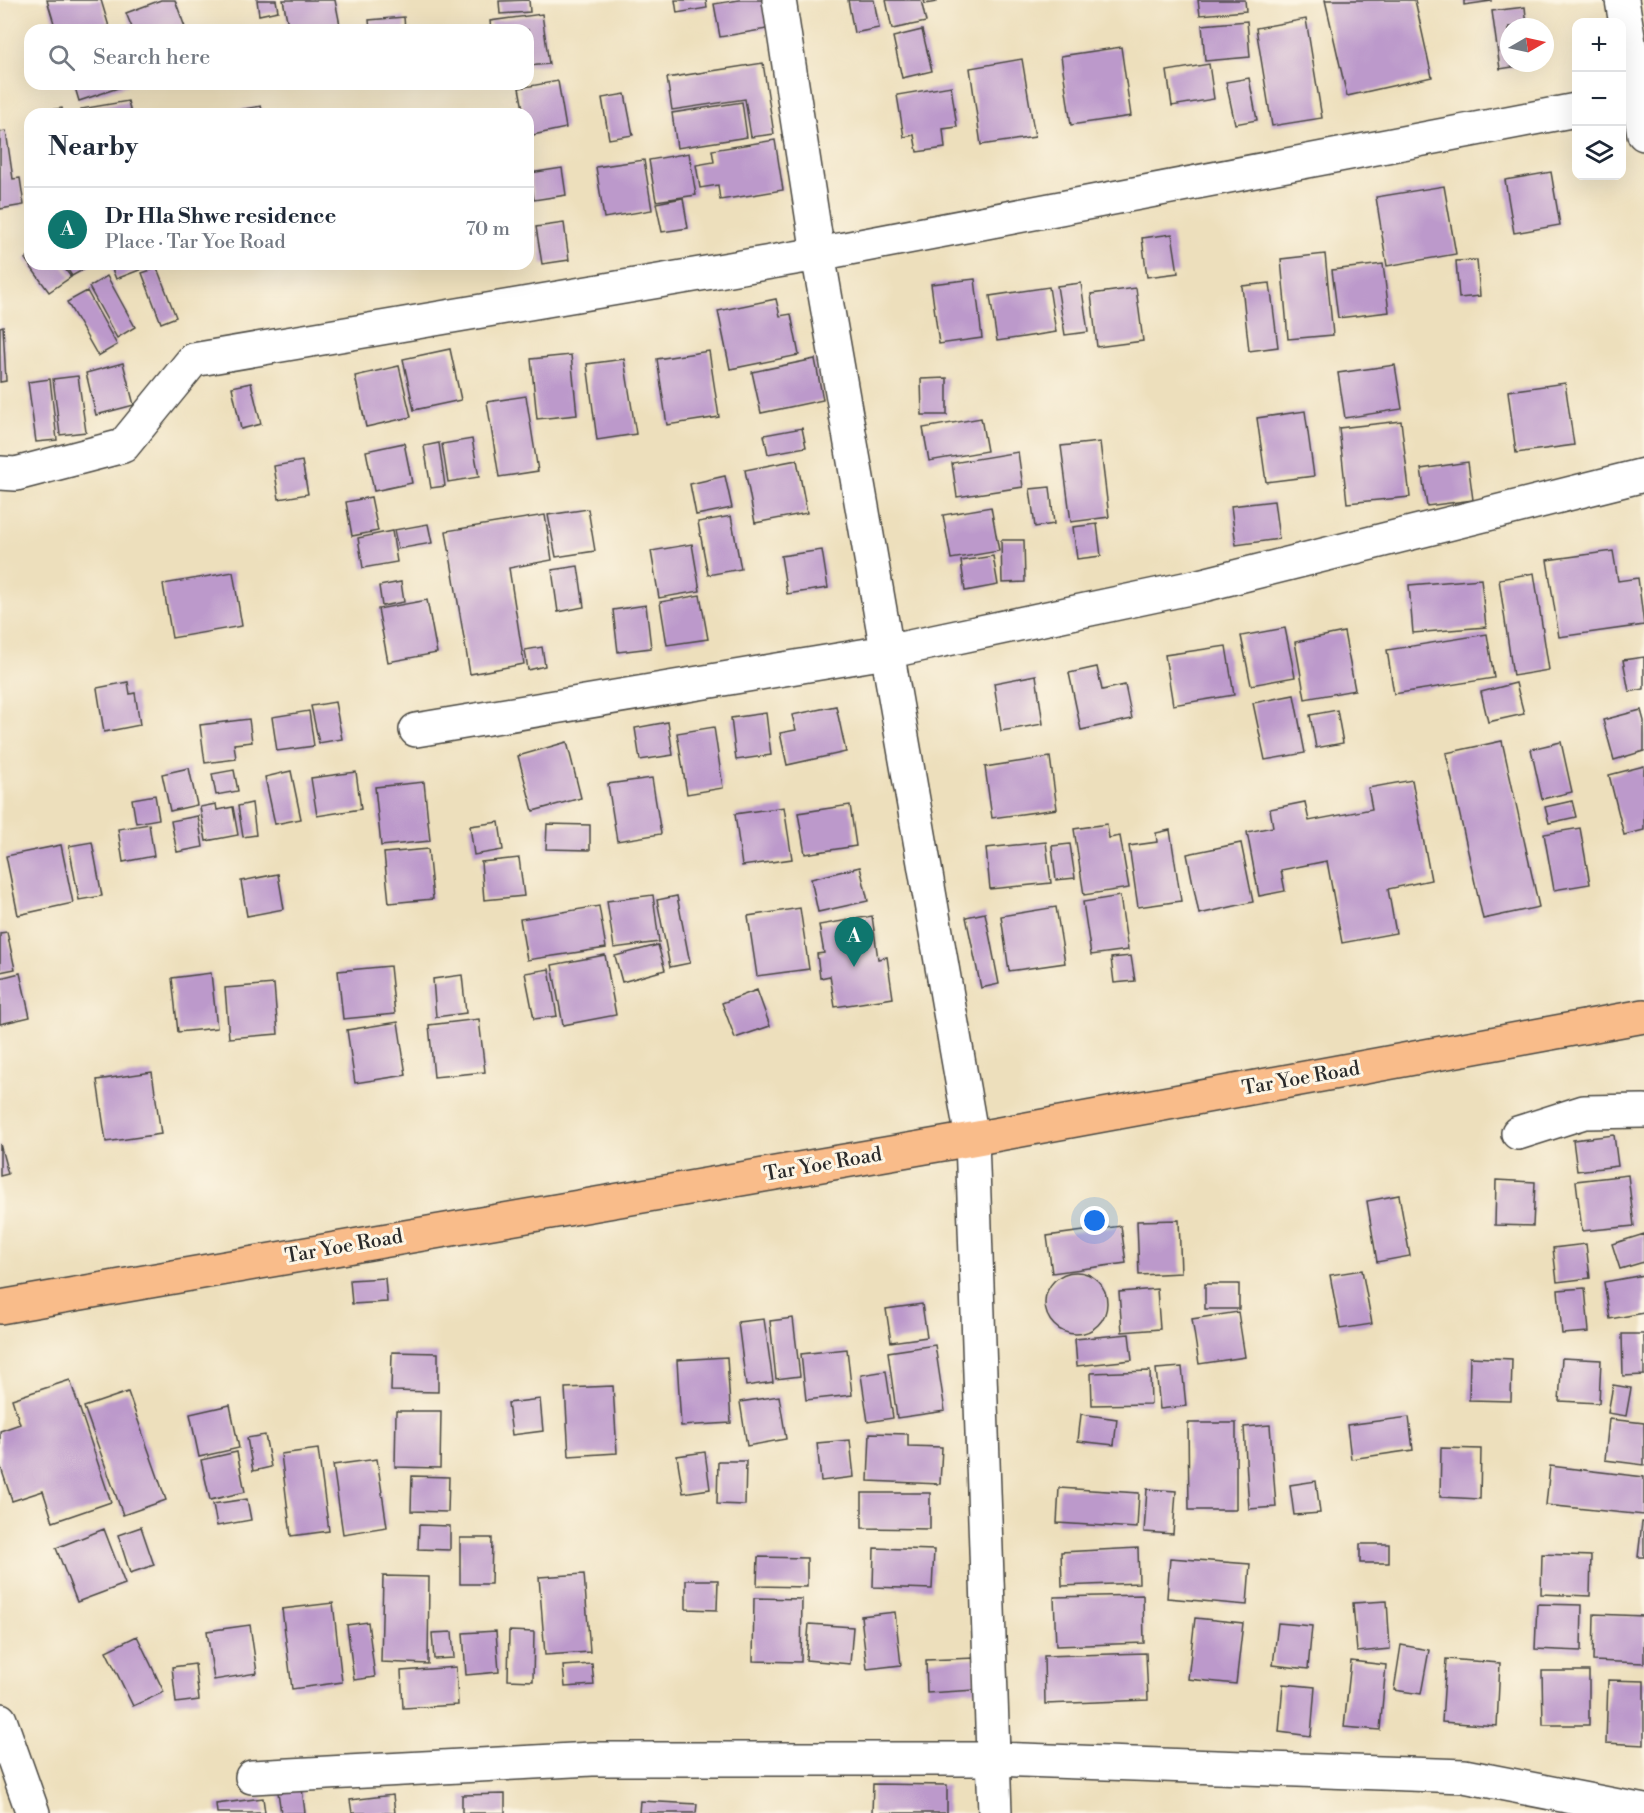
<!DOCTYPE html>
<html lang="en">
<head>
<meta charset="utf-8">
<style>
	:root { --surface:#fff; --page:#f6f6f7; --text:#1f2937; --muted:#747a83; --line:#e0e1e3; --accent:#0f766e }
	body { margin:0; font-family:"Libre Bodoni",serif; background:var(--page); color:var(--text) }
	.controls { position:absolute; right:18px; top:18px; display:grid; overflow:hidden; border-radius:12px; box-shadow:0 6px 24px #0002 }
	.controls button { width:54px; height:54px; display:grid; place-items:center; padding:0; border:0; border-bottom:2px solid var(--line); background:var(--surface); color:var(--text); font:30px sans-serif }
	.compass { position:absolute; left:1500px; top:18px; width:54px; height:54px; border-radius:50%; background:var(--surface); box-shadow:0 6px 24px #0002; rotate:81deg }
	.you { position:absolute; left:1095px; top:1221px; width:21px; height:21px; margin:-15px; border:4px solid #fff; border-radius:50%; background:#1a73e8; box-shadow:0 0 0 9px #1a73e833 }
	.badge { display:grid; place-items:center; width:39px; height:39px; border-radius:50%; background:var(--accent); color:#fff; font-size:20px; font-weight:700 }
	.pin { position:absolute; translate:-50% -50px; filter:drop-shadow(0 2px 3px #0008) }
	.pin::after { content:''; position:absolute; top:32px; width:21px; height:18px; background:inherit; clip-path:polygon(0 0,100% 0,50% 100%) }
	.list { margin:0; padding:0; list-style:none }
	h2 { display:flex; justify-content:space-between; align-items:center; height:78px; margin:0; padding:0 24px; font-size:26px }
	h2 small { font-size:20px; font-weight:400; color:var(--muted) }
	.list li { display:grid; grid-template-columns:39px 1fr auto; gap:18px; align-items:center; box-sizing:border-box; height:84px; padding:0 24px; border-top:2px solid var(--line) }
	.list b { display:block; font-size:22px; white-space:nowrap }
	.list p { margin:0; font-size:20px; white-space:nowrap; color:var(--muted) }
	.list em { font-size:20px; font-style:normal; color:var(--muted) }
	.icon { flex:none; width:33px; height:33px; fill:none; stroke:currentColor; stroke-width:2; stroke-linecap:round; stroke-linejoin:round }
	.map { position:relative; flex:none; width:1644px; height:1813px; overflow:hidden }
	.search { position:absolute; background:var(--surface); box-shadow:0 6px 24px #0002; left:24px; top:24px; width:510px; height:66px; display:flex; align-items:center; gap:15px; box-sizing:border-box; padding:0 21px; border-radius:18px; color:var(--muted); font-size:22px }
	.panel { position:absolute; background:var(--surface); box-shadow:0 6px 24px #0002; left:24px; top:108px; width:510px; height:162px; border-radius:18px }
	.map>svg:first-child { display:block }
</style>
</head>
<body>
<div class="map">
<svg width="1644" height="1813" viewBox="0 0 1644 1813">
	<rect width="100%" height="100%" fill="#fcf5e5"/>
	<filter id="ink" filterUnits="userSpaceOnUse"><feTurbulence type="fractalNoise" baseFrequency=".0167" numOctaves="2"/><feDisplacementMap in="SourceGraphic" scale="12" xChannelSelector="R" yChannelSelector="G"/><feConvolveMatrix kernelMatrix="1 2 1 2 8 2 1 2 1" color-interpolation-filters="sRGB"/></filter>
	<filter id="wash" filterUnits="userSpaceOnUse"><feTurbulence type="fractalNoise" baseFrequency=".008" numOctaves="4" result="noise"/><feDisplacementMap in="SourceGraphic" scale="24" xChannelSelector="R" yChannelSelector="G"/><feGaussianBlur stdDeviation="1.35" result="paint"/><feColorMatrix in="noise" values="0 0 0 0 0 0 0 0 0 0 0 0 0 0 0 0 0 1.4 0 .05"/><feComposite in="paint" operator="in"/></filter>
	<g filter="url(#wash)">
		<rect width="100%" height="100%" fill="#eddfbc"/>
		<g id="blocks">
			<path fill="#bc99cb" d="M47 0H101L110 30H56Z
				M161 0H175L186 30H133L126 13Z
				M257 0H276L278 11 259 15Z
				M283 0H335L341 30H289Z
				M529 0 530 12 500 14 499 1Z
				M675 0H706L707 8 677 13Z
				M739 0H768L772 28 720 37 714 4Z
				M848 0H874L879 28 854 33Z
				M886 0H921L926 22 892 29Z
				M924 0H936V2L925 4Z
				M1198 0H1245L1246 11 1200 15Z
				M1325 0H1415L1432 77 1347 96Z
				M1464 0H1491V1L1464 5Z
				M1525 7 1527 27H1509V63L1532 64 1500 69 1492 11Z
				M542 14 549 64 528 66V30H491L490 21Z
				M404 17 405 30H370L369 20Z
				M1306 19 1322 118 1272 126 1256 28Z
				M1247 21 1250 57 1205 61 1202 25Z
				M922 30 932 71 902 78 893 37Z
				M1121 47 1131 116 1071 125 1061 56Z
				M1022 59 1035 137 981 145 970 68Z
				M763 63 774 134 751 137 745 99 672 110 667 78Z
				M1209 64 1214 99 1172 106 1167 71Z
				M1249 78 1257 120 1235 124 1226 82Z
				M558 81 566 128 528 136V114H524L519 88Z
				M74 84H130L79 101Z
				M951 86 957 127 943 129 945 148 917 152 914 135 904 137 897 95Z
				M625 94 633 135 609 139 602 98Z
				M128 101 131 114H82L81 109Z
				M742 102 747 137 677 148 672 113Z
				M261 106 263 114H227V112Z
				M62 108 63 114H39L38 112Z
				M6 131 13 179 20 178 24 205 0 209V132Z
				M775 140 783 190 720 200 718 185 700 188 696 165 714 162 712 150Z
				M689 153 696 195 656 201 649 160Z
				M644 160 652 210 604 218 596 167Z
				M562 168 566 195 534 200 530 173Z
				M1551 172 1560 225 1514 233 1505 180Z
				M1444 186 1456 254 1387 266 1376 197Z
				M683 198 688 228 662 232 656 203Z
				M564 223 569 260 542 264 536 227Z
				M1172 234 1178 273 1147 277 1142 238Z
				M1325 254 1333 335 1288 339 1281 259Z
				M30 255V264H61L71 277 49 292 25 259Z
				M1477 260 1480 296 1459 298 1456 261Z
				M64 264H93L72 276Z
				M110 264H155L116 279Z
				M357 264H372V265L358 268Z
				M1383 264 1389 312 1338 318 1332 270Z
				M157 268 176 317 161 323 142 273Z
				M107 276 135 327 117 338 89 287Z
				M975 279 982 338 939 344 931 284Z
				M1081 283 1088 332 1065 335 1057 286Z
				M1270 283 1278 347 1249 351 1242 286Z
				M1049 287 1056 332 997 341 990 296Z
				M1136 288 1143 341 1097 347 1091 294Z
				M87 291 117 345 98 356 67 302Z
				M776 299 780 316 791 314 799 355 730 369 718 311Z
				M3 326 6 381 0 382V327Z
				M450 349 461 400 414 410 403 359Z
				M709 351 719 417 667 425 657 359Z
				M571 355 577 415 537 419 531 359Z
				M624 359 636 434 597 440 587 364Z
				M815 359 823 400 761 413 752 372Z
				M123 363 134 405 96 415 86 373Z
				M1395 365 1402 409 1345 418 1338 373Z
				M399 366 411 417 366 427 355 376Z
				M78 376 86 432 60 435 53 379Z
				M947 378V415H922L921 379Z
				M50 379 57 440 36 442 28 382Z
				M251 383 261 424 241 429 232 387Z
				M1565 383 1574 445 1516 453 1508 391Z
				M526 396 538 471 499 477 487 402Z
				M1305 411 1314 476 1266 482 1257 418Z
				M981 418 987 451 929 461 923 428Z
				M1401 421 1410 497 1347 503 1339 428Z
				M802 428 806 447 768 454 764 435Z
				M472 439 479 477 448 482 442 444Z
				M1100 442 1109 517 1071 522 1061 446Z
				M404 443 412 483 374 491 366 451Z
				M439 443 445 486 431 488 424 446Z
				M1018 452 1023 487 957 497 952 463Z
				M797 460 807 513 755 523 745 470Z
				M302 461 308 494 279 499 274 466Z
				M1468 462 1473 500 1427 506 1421 469Z
				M725 476 732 508 696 515 690 484Z
				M1050 487 1054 524 1035 527 1030 489Z
				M371 497 378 531 352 536 346 502Z
				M1274 501 1279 539 1236 545 1231 506Z
				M991 507 999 551 951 559 943 515Z
				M588 509 595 551 556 557 548 515Z
				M545 515 552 560 509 568 524 664 470 674 446 531Z
				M731 516 741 569 708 575 698 522Z
				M428 524 432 543 398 549 394 530Z
				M1097 524 1101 556 1077 559 1073 527Z
				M392 531 397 562 363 568 358 538Z
				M1001 540H1024L1025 582 1002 583Z
				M692 544 700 591 659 598 651 551Z
				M822 550 828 588 787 594 781 556Z
				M1613 551 1618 581 1638 578 1644 625 1559 637 1547 560Z
				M993 556 998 585 965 591 961 561Z
				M578 566 584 607 558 612 552 570Z
				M233 572 242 626 172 638 163 584Z
				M1534 573 1549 670 1513 676 1499 579Z
				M1481 579 1486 627 1413 633 1409 585Z
				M401 582 404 602 382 606 379 586Z
				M700 595 708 639 667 645 660 602Z
				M427 600 437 653 388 662 378 609Z
				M646 605 651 648 618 652 613 610Z
				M1285 628 1295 677 1251 685 1241 636Z
				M1344 632 1355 690 1305 699 1295 642Z
				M1487 634 1494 678 1394 694 1387 650Z
				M1226 646 1234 695 1173 705 1165 655Z
				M542 647 545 666 528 670 525 650Z
				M1644 657V689L1629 692 1623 660Z
				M1097 667 1102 690 1125 685 1132 719 1081 730 1069 673Z
				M1036 675 1043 724 1001 731 994 683Z
				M128 682 130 694 135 693 140 725 104 732 97 688Z
				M1516 683 1524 714 1488 722 1481 692Z
				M1294 695 1305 753 1265 760 1253 703Z
				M335 702 342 739 319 743 311 706Z
				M836 706 846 752 787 765 780 733 796 730 792 715Z
				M1337 710 1343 743 1316 748 1310 715Z
				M1641 710 1644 721V751L1614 760 1603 720Z
				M309 711 314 746 277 751 272 717Z
				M766 713 771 755 736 760 731 718Z
				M249 719 252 742 234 744 236 759 205 763 200 725Z
				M668 722 673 755 640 760 635 728Z
				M714 727 723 788 687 794 677 733Z
				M1502 741 1539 907 1483 919 1446 753Z
				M567 742 581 798 533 811 518 756Z
				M1561 742 1572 792 1542 799 1531 749Z
				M1050 757 1057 809 992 818 985 767Z
				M1644 766V830L1624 835 1609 775Z
				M189 768 197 805 170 811 162 774Z
				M234 770 238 791 216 795 212 774Z
				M291 771 301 819 275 824 265 777Z
				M356 772 361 809 317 816 311 778Z
				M652 778 661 834 617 841 608 784Z
				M1412 780 1431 880 1388 889 1396 933 1342 943 1327 861 1281 870 1285 891 1259 896 1247 832 1273 827 1270 809 1305 802 1309 821 1372 809 1368 788Z
				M424 782 430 841 381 846 375 787Z
				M155 795 159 819 136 823 132 799Z
				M1572 801 1576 817 1549 823 1545 807Z
				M252 803 256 835 243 837 238 806Z
				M216 804 217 810 233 807 238 835 206 841 200 807Z
				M850 805 856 846 805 854 798 813Z
				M784 807 792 859 742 866 735 814Z
				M198 816 203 847 177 852 171 821Z
				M499 822 503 850 474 855 470 826Z
				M149 824 154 856 123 862 118 829Z
				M547 824 590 825V850L546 849Z
				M1107 824 1109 838 1120 836 1129 888 1084 895 1074 829Z
				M1580 828 1590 884 1554 890 1544 834Z
				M1170 830 1181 901 1138 907 1129 846 1157 842 1156 833Z
				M92 842 102 896 79 900 69 846Z
				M1046 842 1051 883 990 889 986 848Z
				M1241 843 1253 902 1199 914 1187 854Z
				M1070 844 1075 878 1056 880 1052 846Z
				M61 845 73 903 18 915 6 856Z
				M428 849 433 899 389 903 384 853Z
				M519 858 524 896 484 900 481 862Z
				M860 867 868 901 818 912 811 879Z
				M278 874 284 909 247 916 241 881Z
				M653 895 659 942 614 948 607 901Z
				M677 896 690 963 670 967 657 900Z
				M1120 896 1128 950 1091 955 1083 902Z
				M599 906 606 948 527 960 520 919Z
				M1056 907 1065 963 1009 971 1001 916Z
				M800 908 809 969 757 976 748 916Z
				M985 913 999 984 981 988 966 917Z
				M872 916 878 959 887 957 893 998 835 1007 830 976 820 978 817 954 824 953 819 925Z
				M7 932 15 969 0 972V933Z
				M658 945 665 970 622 982 615 956Z
				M605 955 616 1015 563 1025 552 965Z
				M1131 956 1135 981 1114 983 1111 958Z
				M390 966 395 1014 343 1019 338 971Z
				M549 969 557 1016 534 1019 525 973Z
				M20 973 30 1017 0 1024V978Z
				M211 973 217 1028 178 1032 172 978Z
				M462 975 466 1013 436 1017 433 979Z
				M274 984 278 1034 229 1038 225 988Z
				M757 990 770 1026 735 1038 722 1003Z
				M479 1019 485 1072 434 1077 429 1025Z
				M398 1022 406 1075 355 1083 347 1030Z
				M152 1072 161 1134 106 1142 97 1080Z
				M1614 1135 1618 1166 1577 1171 1573 1140Z
				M0 1144 8 1174 0 1176Z
				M1628 1175 1634 1226 1582 1231 1576 1181Z
				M1496 1180 1535 1182 1533 1226 1495 1225Z
				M1399 1195 1410 1256 1377 1262 1367 1201Z
				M1179 1220 1181 1273 1139 1275 1137 1221Z
				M1121 1226 1126 1263 1052 1273 1047 1236Z
				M1644 1234V1262L1620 1269 1612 1244Z
				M1586 1244 1590 1278 1557 1282 1553 1248Z
				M1362 1270 1372 1324 1340 1329 1330 1275Z
				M1045 1303a31 31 0 1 1 62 0a31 31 0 1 1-62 0Z
				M1644 1275V1313L1610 1319 1604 1282Z
				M385 1278 387 1302 352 1304 350 1280Z
				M1205 1284H1239V1309H1205Z
				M1585 1288 1589 1332 1562 1334 1558 1290Z
				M1157 1289 1160 1329 1122 1332 1119 1292Z
				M922 1304 927 1337 891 1342 886 1309Z
				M1238 1312 1245 1357 1199 1364 1192 1319Z
				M793 1318 800 1376 776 1379 770 1321Z
				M764 1319 773 1382 746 1386 738 1322Z
				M1129 1334 1132 1360 1077 1366 1075 1339Z
				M1622 1334H1644V1375L1623 1376Z
				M935 1345 945 1411 897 1418 888 1352Z
				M847 1349 852 1395 806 1400 801 1354Z
				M392 1352 438 1353V1392L391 1391Z
				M727 1357 731 1423 681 1426 677 1360Z
				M1470 1357 1512 1359 1511 1401 1469 1400Z
				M1562 1358 1601 1360 1599 1403 1559 1401Z
				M1182 1367 1186 1406 1160 1409 1156 1369Z
				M886 1371 893 1418 868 1422 861 1375Z
				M1150 1371 1151 1404 1092 1405 1091 1373Z
				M70 1380 111 1502 53 1522 43 1491 12 1501 0 1465V1431L20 1424 12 1399Z
				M1613 1385 1631 1388 1626 1416 1608 1413Z
				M613 1386 617 1453 569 1456 565 1388Z
				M128 1392 166 1500 123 1515 84 1407Z
				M779 1396 786 1439 747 1446 740 1402Z
				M540 1399 543 1431 512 1435 508 1403Z
				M230 1405 239 1448 199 1457 190 1414Z
				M396 1411H441L440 1468 395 1467Z
				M1081 1414 1117 1419 1114 1445 1078 1441Z
				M1409 1417 1413 1450 1351 1459 1347 1425Z
				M1609 1419 1644 1423V1465L1605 1460Z
				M1188 1423H1236V1510H1189Z
				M1270 1425 1276 1507 1249 1509 1244 1427Z
				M870 1433 908 1434V1446L942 1447 940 1484 868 1481Z
				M265 1435 271 1467 253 1471 247 1438Z
				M850 1440 854 1477 821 1481 817 1443Z
				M1441 1448 1481 1449 1480 1499 1440 1497Z
				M318 1449 329 1531 291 1536 281 1454Z
				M237 1452 245 1492 210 1500 201 1460Z
				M705 1452 710 1489 683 1493 677 1456Z
				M377 1459 387 1527 343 1534 333 1465Z
				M718 1461H746L745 1505 717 1504Z
				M1550 1466 1644 1477V1515L1546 1505Z
				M412 1476 449 1477 448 1512 411 1511Z
				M1316 1481 1320 1513 1294 1515 1290 1485Z
				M1059 1488 1139 1493 1137 1528 1057 1523Z
				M1147 1489 1176 1491 1173 1534 1144 1532Z
				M862 1493H930V1529L862 1528Z
				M247 1499 251 1520 217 1526 213 1504Z
				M1642 1522H1644V1557H1638Z
				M419 1525 450 1526V1550L418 1549Z
				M141 1527 154 1565 130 1573 118 1535Z
				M104 1529 125 1584 77 1602 56 1548Z
				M460 1538H492L491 1584H460Z
				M1360 1544H1389V1563H1360Z
				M874 1548 934 1550 932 1589 873 1587Z
				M1138 1548 1139 1583 1062 1586 1061 1552Z
				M1542 1554 1591 1556 1590 1596 1541 1594Z
				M758 1557 807 1558V1587L757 1586Z
				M1170 1558 1250 1564 1247 1605 1167 1598Z
				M584 1574 590 1652 545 1655 539 1577Z
				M383 1576 429 1577 428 1664 381 1662Z
				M686 1580H718L717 1610 686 1609Z
				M1143 1595 1144 1643 1056 1646 1054 1597Z
				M754 1598 802 1599 801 1662 753 1661Z
				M1387 1601 1390 1649 1357 1652 1353 1603Z
				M333 1603 342 1682 292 1689 282 1609Z
				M1537 1604 1582 1605 1581 1651 1535 1649Z
				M895 1612 901 1665 867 1669 861 1616Z
				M1594 1614 1644 1616V1663L1593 1661Z
				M1195 1618 1243 1623 1236 1684 1188 1679Z
				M368 1622 375 1677 354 1680 347 1625Z
				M1278 1623 1312 1626 1308 1669 1273 1665Z
				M809 1624 853 1627 850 1664 806 1660Z
				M250 1625 257 1673 214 1680 207 1631Z
				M496 1631 499 1672 466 1675 463 1633Z
				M509 1631 534 1632 533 1681 508 1680Z
				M452 1632 454 1658 434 1659 432 1633Z
				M137 1636 164 1692 133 1706 106 1651Z
				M1401 1645 1429 1650 1421 1694 1394 1690Z
				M1146 1653 1148 1700 1045 1704 1044 1656Z
				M975 1658 976 1690 927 1693 926 1660Z
				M1446 1659 1500 1663 1497 1726 1442 1722Z
				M1351 1661 1386 1665 1380 1730 1344 1727Z
				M195 1664 199 1700 176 1703 172 1667Z
				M592 1664 594 1685 565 1687 563 1666Z
				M456 1667 458 1705 403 1708 401 1671Z
				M1542 1671H1589V1725H1543Z
				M1608 1680 1644 1681V1745L1606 1743Z
				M1283 1684 1315 1687 1311 1736 1279 1732Z
				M873 1784 947 1785V1813H872Z
				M302 1788 305 1813H281L278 1792Z
				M505 1794V1813H462V1795Z
				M393 1795 395 1813H352L350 1800Z
				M263 1798 265 1813H217L216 1804Z
				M640 1801 697 1804 696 1813H639Z"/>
		</g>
	</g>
	<g filter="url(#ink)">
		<use href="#blocks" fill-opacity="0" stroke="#484641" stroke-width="1.5"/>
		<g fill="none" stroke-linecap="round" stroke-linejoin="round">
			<g stroke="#484641" stroke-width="36">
				<path id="minor" d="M779 0 818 254 972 1139 995 1813
					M1622 0 1644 134
					M0 473 16 474 123 446 193 360 818 254 1576 110
					M416 730 886 652 1199 586 1644 475
					M1518 1133 1584 1112 1644 1111
					M0 1720 33 1813
					M252 1777 592 1759H994L1464 1776 1644 1811"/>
			</g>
			<g stroke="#484641" stroke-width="36">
				<path id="major" d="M0 1307 972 1139 1644 1016"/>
			</g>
			<use href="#minor" stroke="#fff" stroke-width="33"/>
			<use href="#major" stroke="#f9bc8a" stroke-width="33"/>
		</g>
	</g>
	<g text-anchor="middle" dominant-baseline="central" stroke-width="6" stroke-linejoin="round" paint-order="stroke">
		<g font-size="20" fill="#2b2b2b" stroke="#fcf5e5">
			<text transform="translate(1301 1079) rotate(-10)">Tar Yoe Road</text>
			<text transform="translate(823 1165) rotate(-10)">Tar Yoe Road</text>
			<text transform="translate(344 1247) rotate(-10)">Tar Yoe Road</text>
		</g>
	</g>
</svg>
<div class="controls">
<button>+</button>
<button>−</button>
<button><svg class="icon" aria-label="layers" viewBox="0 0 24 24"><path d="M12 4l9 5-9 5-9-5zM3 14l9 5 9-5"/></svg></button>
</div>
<svg class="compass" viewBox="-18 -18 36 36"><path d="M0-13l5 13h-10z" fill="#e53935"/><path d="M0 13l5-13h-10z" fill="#747a83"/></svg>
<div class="you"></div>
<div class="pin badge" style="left:854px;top:967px">A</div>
<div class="search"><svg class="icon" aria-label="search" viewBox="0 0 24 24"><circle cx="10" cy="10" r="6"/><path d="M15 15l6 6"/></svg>Search here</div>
<section class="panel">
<h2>Nearby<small></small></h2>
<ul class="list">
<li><span class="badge">A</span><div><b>Dr Hla Shwe residence</b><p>Place · Tar Yoe Road</p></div><em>70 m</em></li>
</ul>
</section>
</div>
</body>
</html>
